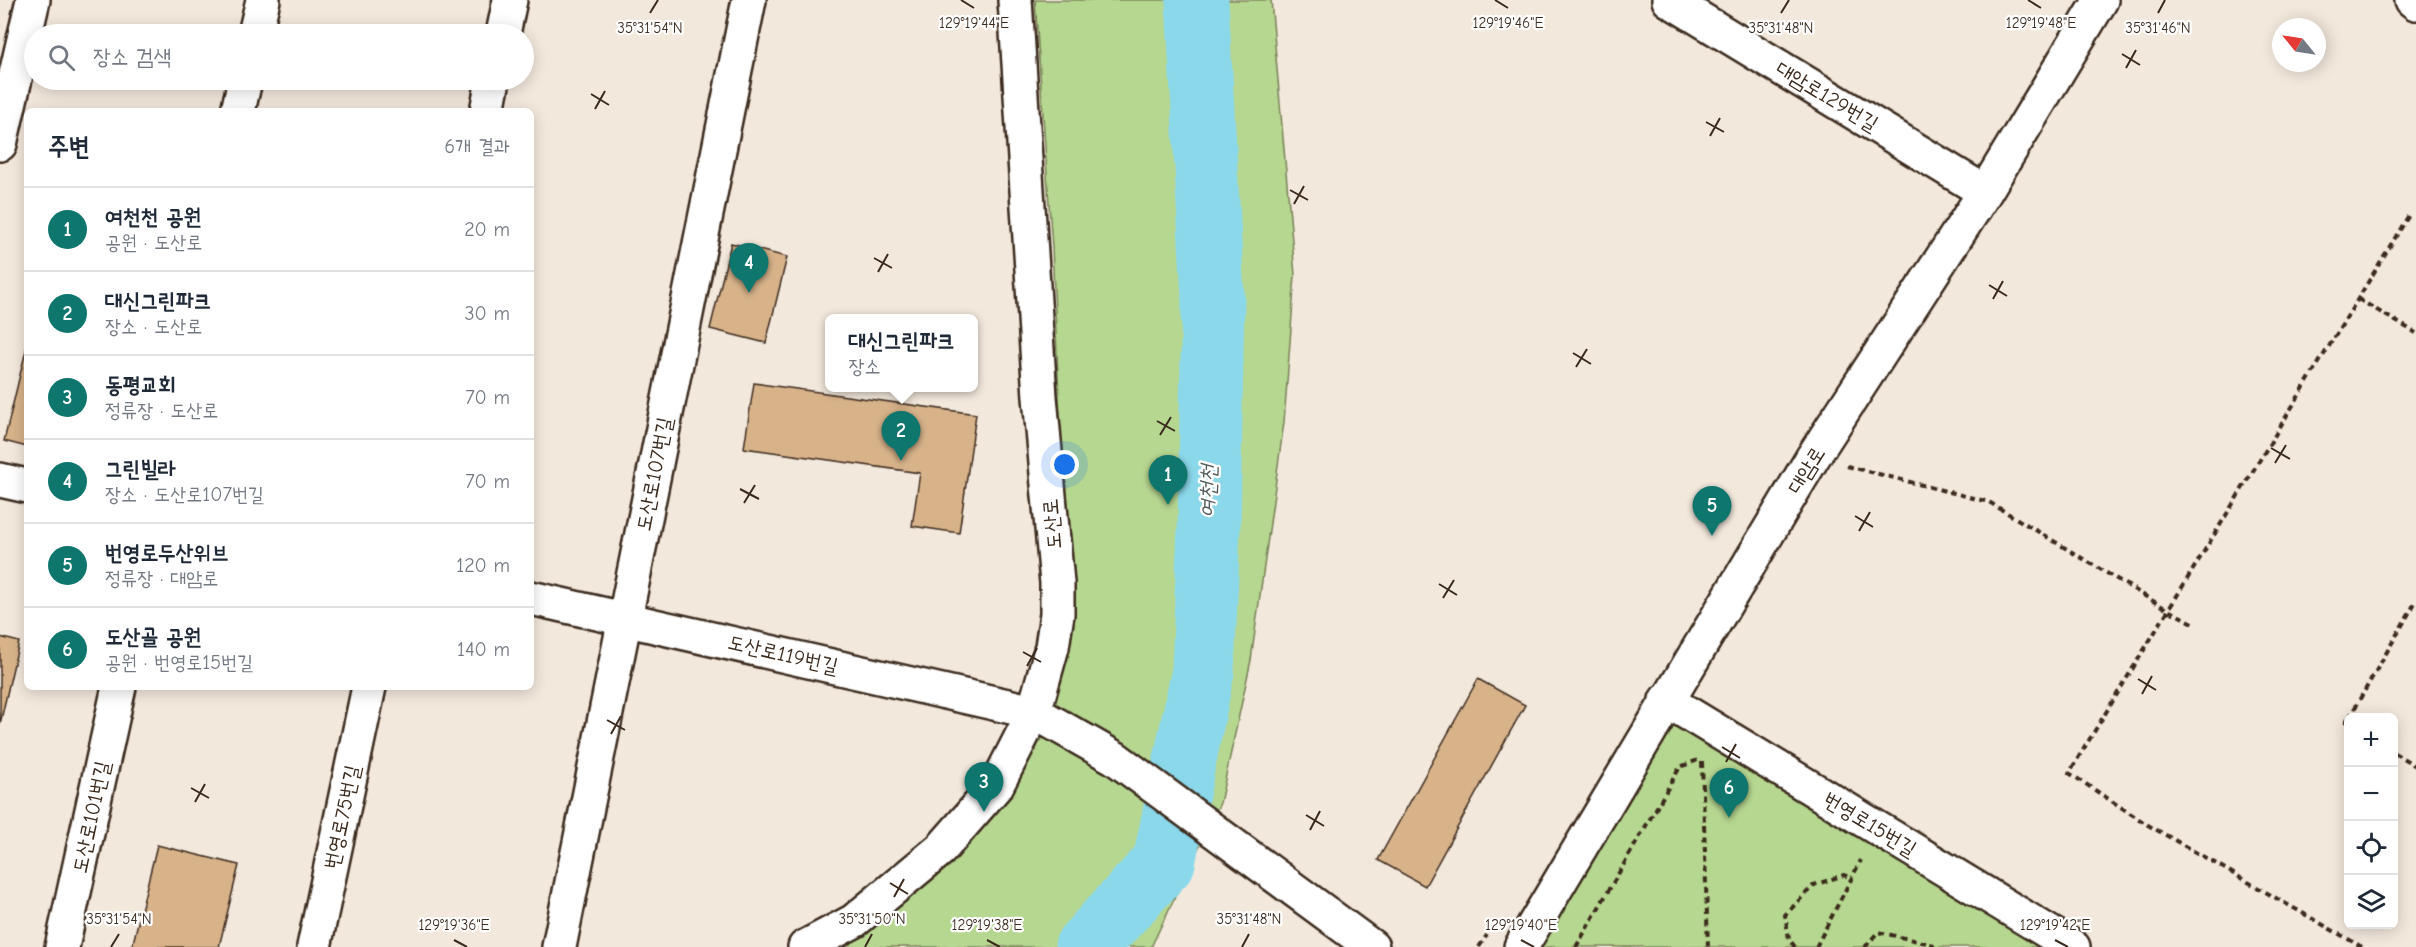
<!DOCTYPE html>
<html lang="ko">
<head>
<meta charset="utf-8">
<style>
	:root { --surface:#fff; --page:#f2f2f3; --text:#1f2937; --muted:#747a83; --line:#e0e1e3; --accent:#0f766e }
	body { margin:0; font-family:"Comic Neue","Poor Story",sans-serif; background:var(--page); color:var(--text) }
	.controls { position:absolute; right:18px; bottom:18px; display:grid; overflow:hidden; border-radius:9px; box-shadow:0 3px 15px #0003 }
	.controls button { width:54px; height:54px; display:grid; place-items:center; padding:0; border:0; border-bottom:2px solid var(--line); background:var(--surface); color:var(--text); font:30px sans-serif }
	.compass { position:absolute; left:2272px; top:18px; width:54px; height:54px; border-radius:50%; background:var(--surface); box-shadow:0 3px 15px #0003; rotate:300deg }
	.you { position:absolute; left:1065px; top:465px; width:21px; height:21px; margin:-15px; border:4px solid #fff; border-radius:50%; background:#1a73e8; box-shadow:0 0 0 9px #1a73e833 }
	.badge { display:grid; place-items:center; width:39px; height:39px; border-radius:50%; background:var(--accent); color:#fff; font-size:20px; font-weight:700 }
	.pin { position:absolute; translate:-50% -50px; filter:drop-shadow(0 2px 3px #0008) }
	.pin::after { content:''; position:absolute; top:32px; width:21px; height:18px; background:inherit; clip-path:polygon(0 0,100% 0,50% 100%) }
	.popup { position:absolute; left:825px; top:314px; width:153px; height:78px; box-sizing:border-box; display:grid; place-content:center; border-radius:9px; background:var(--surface); filter:drop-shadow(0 2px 4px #0005); font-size:20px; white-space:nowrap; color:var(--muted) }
	.popup b { font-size:22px; color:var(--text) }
	.popup::after { content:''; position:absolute; left:50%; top:100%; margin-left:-12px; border:12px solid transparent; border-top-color:var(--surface) }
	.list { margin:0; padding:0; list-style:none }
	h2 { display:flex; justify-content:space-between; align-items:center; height:78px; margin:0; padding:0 24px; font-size:26px }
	h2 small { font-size:20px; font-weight:400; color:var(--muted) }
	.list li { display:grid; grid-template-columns:39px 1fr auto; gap:18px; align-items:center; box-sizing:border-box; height:84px; padding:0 24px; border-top:2px solid var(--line) }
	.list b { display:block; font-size:22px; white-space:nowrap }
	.list p { margin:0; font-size:20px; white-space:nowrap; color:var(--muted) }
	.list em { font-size:20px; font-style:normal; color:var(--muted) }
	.icon { flex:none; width:33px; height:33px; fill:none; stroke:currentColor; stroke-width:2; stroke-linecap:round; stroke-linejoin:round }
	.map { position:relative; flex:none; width:2416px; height:947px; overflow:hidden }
	.search { position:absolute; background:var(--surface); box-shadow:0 3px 15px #0003; left:24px; top:24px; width:510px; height:66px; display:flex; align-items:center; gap:15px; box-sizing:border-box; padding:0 21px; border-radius:33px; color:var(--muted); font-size:22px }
	.panel { position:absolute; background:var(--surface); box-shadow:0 3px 15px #0003; left:24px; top:108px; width:510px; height:582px; border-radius:9px }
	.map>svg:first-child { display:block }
</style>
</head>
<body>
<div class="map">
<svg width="2416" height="947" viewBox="0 0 2416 947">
	<rect width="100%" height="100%" fill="#f3e8dc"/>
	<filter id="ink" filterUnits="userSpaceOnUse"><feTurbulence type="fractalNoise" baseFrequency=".0167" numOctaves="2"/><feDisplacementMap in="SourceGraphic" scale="12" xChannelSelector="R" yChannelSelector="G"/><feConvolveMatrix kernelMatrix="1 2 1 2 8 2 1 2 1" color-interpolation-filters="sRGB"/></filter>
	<g filter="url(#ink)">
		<path fill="#b6d790" stroke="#788057" stroke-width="1.5" d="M1035 0H1271L1295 275 1284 422 1251 660 1220 803 1151 947H810L972 842 1037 747 1060 668 1068 587 1052 247Z
			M1666 700 2050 947H1521Z"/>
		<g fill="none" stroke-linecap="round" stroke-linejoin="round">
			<path stroke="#8bd8eb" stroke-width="63" d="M1086 947 1164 862 1203 671 1209 526 1213 297 1197 0"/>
		</g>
		<path fill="#d8b38a" stroke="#3b2a1e" stroke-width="1.5" d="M731 243 787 257 766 343 710 329Z
			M27 346V447L4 441Z
			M754 383 976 414 959 533 912 526 920 473 744 448Z
			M0 637 19 642 0 724Z
			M1478 679 1525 705 1425 886 1378 860Z
			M157 845 239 865 219 947H132Z"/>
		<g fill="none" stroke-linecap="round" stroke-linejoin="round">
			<g stroke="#3b2a1e" stroke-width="38">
				<path id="minor" d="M1669 0 1985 192
					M255 34 263 0
					M503 34 510 0
					M238 111 245 80
					M487 111 493 80
					M0 144 33 0
					M0 480 27 486
					M531 598 1034 712 1115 758 1372 947
					M1666 700 2073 947
					M62 947 119 687
					M314 947 369 687
					M559 947 749 0
					M1521 947 1813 457 1985 192 2101 0"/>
			</g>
			<g stroke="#3b2a1e" stroke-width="38">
				<path id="major" d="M2412 0 2416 3
					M805 947 854 921 941 849 997 785 1034 712 1052 647 1057 614V583L1040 397 1015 0"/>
			</g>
			<path stroke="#3b2a1e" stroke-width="4" stroke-dasharray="6 4.5" stroke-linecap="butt" d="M2358 299 2416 333
				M1847 466 1989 502 2168 610 2195 624
				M2348 718 2345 724 2348 726
				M2349 718 2416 601
				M2394 753 2416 766
				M1702 762 1708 947
				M1479 947 1487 935
				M1576 947 1680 767 1698 760
				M1795 947 1789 939 1785 915 1814 885 1844 875 1851 878
				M1816 947 1861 860
				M1865 947 1878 932 1931 944 1934 947
				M2362 947 2148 825 2069 773 2409 215"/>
			<use href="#minor" stroke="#fff" stroke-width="33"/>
			<use href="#major" stroke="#fff" stroke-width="33"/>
		</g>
	</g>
	<path fill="none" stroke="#3b2a1e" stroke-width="2" d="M961 0 974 8M1495 0 1508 8M2028 0 2041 8M650 13 658 0M1781 13 1789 0M2158 13 2165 0M2122 54 2140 65M2126 68 2136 50M591 94 609 105M595 109 605 91M1706 122 1724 132M1710 136 1720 118M1290 190 1308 200M1294 204 1304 186M874 258 892 268M878 272 888 254M1989 285 2007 296M1993 299 2003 281M1573 353 1591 364M1576 367 1587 349M1157 421 1175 431M1160 435 1171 417M2271 448 2290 459M2275 463 2286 445M740 489 759 499M744 503 755 485M1855 516 1873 527M1859 531 1870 512M1439 584 1457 595M1443 598 1454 580M1023 652 1041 662M1027 666 1037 648M2138 679 2156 690M2142 694 2152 676M607 720 625 730M611 734 621 716M1722 747 1740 758M1726 762 1736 744M191 788 209 798M195 802 205 784M1306 815 1324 826M1310 830 1320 811M890 883 908 894M894 897 904 879M454 940 467 947M987 940 1000 947M1521 940 1534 947M2055 940 2068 947M111 947 119 934M865 947 872 934M1242 947 1249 934"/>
	<g text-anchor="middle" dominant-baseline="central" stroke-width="4.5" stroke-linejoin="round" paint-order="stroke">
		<g font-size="21" fill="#3b2a1e" stroke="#fff">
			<text transform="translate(1827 96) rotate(31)">대암로129번길</text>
			<text transform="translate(1806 470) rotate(-58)">대암로</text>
			<text transform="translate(654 474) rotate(-79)">도산로107번길</text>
			<text transform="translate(1052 524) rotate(-95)">도산로</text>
			<text transform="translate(783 654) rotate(13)">도산로119번길</text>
			<text transform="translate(91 817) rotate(-78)">도산로101번길</text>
			<text transform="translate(342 817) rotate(-78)">번영로75번길</text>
			<text transform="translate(1870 824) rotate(31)">번영로15번길</text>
		</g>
		<g font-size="22" font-style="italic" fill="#535e5c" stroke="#fff">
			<text transform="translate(1208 491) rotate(-88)">여천천</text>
		</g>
	</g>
	<g font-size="15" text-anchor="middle" fill="#3b2a1e" stroke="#fff" stroke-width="4.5" stroke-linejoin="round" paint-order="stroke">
		<text x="974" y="28">129°19'44"E</text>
		<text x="1508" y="28">129°19'46"E</text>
		<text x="2041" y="28">129°19'48"E</text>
		<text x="650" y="33">35°31'54"N</text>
		<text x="1781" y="33">35°31'48"N</text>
		<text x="2158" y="33">35°31'46"N</text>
		<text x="119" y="924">35°31'54"N</text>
		<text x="872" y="924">35°31'50"N</text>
		<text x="1249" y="924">35°31'48"N</text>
		<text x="454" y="930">129°19'36"E</text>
		<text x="987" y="930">129°19'38"E</text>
		<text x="1521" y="930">129°19'40"E</text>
		<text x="2055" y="930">129°19'42"E</text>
	</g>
</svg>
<div class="controls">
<button>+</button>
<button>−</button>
<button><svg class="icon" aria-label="locate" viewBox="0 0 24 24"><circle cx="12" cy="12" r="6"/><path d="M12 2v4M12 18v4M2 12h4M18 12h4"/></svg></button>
<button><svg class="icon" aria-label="layers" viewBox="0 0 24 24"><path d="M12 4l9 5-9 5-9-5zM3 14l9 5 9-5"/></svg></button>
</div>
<svg class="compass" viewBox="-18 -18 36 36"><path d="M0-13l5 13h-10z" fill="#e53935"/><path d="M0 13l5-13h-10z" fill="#747a83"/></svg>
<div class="you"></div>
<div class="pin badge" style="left:1168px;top:505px">1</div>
<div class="pin badge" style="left:901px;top:461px">2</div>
<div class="popup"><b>대신그린파크</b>장소</div>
<div class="pin badge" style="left:984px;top:812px">3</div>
<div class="pin badge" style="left:749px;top:293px">4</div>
<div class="pin badge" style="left:1712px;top:536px">5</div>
<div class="pin badge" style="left:1729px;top:818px">6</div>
<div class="search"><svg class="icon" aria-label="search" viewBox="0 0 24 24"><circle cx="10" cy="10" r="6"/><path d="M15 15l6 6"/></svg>장소 검색</div>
<section class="panel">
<h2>주변<small>6개 결과</small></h2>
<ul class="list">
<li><span class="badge">1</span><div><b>여천천 공원</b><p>공원 · 도산로</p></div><em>20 m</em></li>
<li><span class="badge">2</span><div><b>대신그린파크</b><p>장소 · 도산로</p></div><em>30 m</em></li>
<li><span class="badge">3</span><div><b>동평교회</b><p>정류장 · 도산로</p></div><em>70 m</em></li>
<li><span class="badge">4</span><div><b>그린빌라</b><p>장소 · 도산로107번길</p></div><em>70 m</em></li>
<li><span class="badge">5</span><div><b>번영로두산위브</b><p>정류장 · 대암로</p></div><em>120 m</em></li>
<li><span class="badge">6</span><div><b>도산골 공원</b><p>공원 · 번영로15번길</p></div><em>140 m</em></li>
</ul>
</section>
</div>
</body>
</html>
